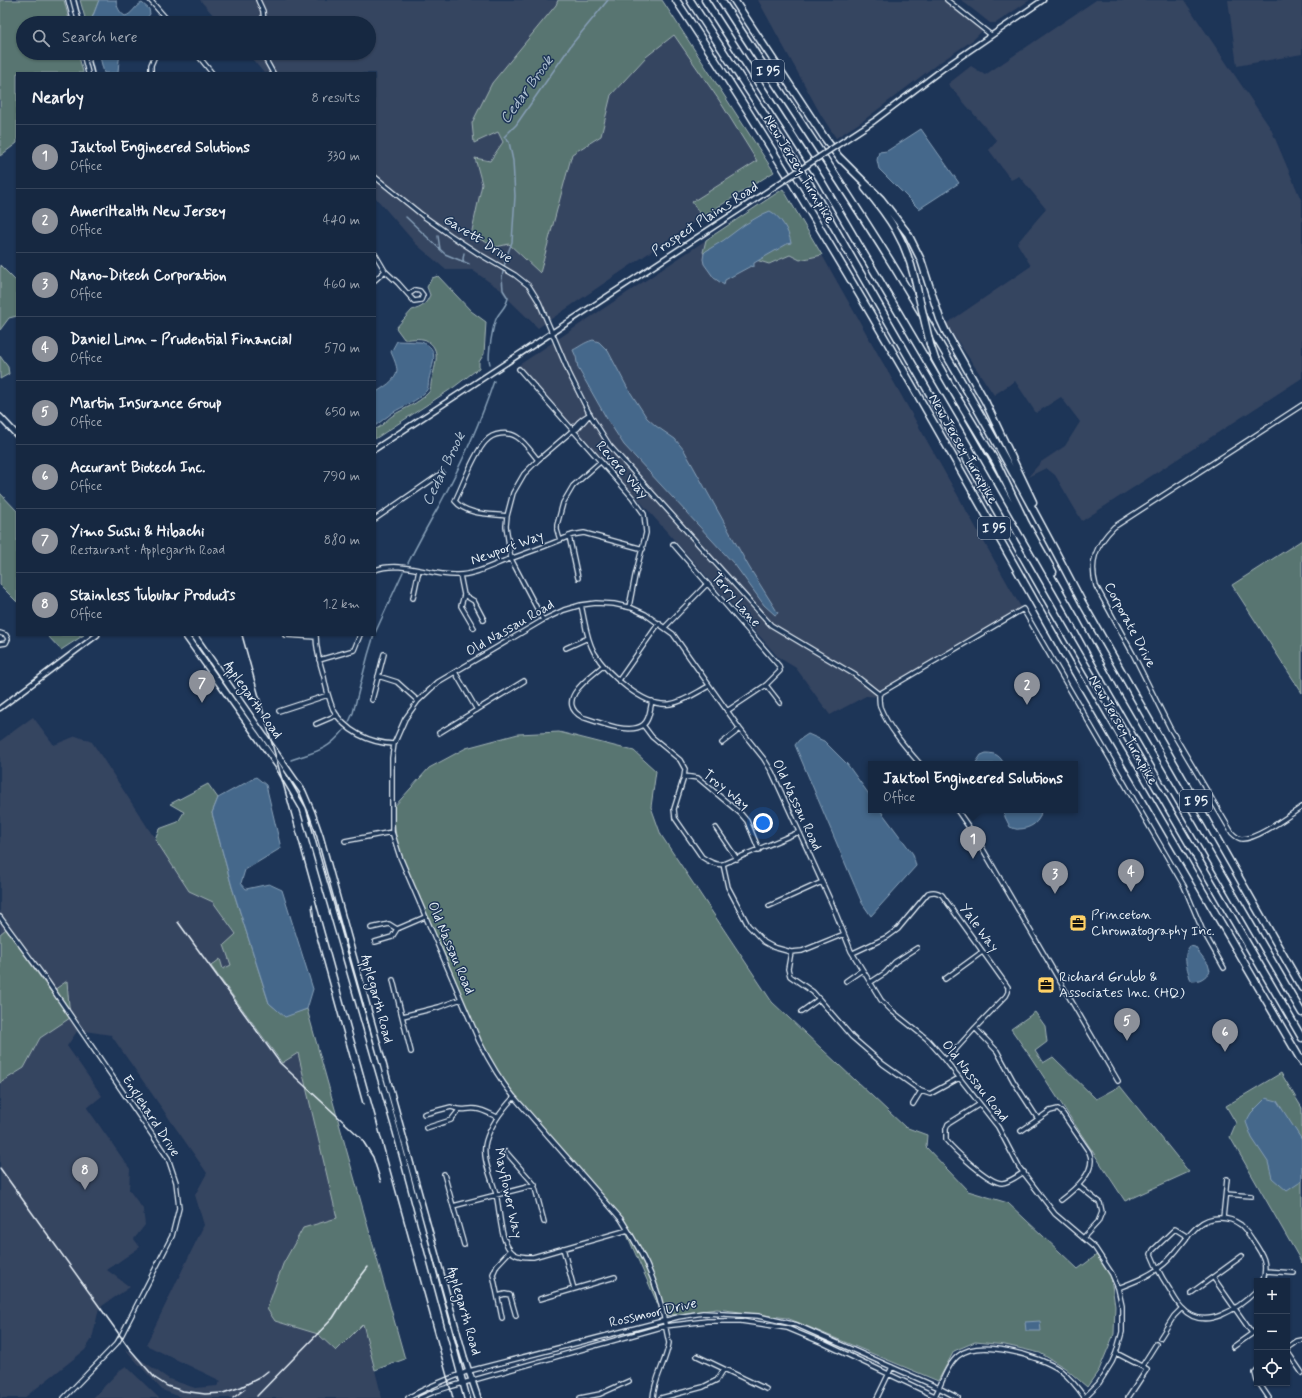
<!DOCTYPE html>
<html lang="en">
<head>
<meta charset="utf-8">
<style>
	:root { --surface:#162841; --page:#1f3048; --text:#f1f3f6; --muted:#9ea6b1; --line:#35445a; --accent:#8c9099 }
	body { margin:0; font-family:Mynerve,sans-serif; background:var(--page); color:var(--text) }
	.controls { position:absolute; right:12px; bottom:12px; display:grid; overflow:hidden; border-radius:0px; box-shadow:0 1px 3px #0004 }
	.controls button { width:36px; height:36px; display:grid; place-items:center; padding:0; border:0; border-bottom:1px solid var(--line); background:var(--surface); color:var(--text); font:20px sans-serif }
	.you { position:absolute; left:763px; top:823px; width:14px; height:14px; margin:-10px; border:3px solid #fff; border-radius:50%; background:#1a73e8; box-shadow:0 0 0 6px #1a73e833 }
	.badge { display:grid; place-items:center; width:26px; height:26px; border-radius:50%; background:var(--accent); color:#fff; font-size:13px; font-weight:700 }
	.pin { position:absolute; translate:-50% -33px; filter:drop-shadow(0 1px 2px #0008) }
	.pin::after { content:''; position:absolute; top:21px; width:14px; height:12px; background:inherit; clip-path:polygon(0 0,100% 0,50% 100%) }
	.popup { position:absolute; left:868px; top:761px; width:210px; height:52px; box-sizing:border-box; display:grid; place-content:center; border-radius:0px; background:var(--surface); filter:drop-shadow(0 1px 3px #0005); font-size:13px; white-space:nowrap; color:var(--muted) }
	.popup b { font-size:15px; color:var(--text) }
	.popup::after { content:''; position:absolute; left:50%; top:100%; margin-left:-8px; border:8px solid transparent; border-top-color:var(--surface) }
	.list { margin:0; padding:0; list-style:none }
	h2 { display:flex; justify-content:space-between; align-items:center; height:52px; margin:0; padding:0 16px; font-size:17px }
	h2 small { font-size:13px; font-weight:400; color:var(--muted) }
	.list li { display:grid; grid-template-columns:26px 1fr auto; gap:12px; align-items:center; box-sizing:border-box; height:64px; padding:0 16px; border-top:1px solid var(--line) }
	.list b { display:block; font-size:15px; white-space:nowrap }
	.list p { margin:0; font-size:13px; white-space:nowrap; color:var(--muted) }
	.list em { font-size:13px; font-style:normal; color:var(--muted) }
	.icon { flex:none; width:22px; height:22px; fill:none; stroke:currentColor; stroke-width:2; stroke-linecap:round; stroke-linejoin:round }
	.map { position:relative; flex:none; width:1302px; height:1398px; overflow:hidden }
	.search { position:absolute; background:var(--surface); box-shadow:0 1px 3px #0004; left:16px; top:16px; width:360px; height:44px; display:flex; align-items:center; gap:10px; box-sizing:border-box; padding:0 14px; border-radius:22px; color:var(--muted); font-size:15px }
	.panel { position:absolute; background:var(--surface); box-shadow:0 1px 3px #0004; left:16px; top:72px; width:360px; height:564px; border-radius:0px }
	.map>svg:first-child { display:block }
</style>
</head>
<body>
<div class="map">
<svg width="1302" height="1398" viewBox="0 0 1302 1398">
	<rect width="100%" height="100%" fill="#1d3557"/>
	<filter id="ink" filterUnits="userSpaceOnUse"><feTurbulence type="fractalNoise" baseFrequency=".025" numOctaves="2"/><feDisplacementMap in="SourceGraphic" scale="8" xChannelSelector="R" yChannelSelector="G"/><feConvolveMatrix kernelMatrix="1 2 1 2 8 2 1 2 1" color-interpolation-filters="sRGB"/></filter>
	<g filter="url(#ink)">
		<path fill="#354460" d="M200 0H558L498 132 503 142 490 161 475 158 482 184 471 235 509 244 540 272 572 154 601 136 611 95 646 57 674 35 719 100 757 161 692 202 702 217 538 328 505 296 501 290 472 270H446L416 244 375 197V73H264L247 53H369V23H220Z
			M758 0H945L983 30 973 40 936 65 864 120 836 138 821 115Z
			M961 0H1030L996 23H990Z
			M1096 0H1184L1271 129 1302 202V378L1082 521 1055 475 1046 468 1028 477 1041 462 1065 446 1080 422 1061 397 1036 413 1015 381 994 395 946 324 1031 266 1017 243 1046 209 1019 176 1011 180 989 150 997 141 948 84 971 66 985 75Z
			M1228 0H1302V54L1237 66Z
			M706 240 703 252 753 259 770 264 790 255 800 259 822 255 1023 611 888 688 882 697 866 696 830 715 796 668 778 657 519 365Z
			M33 717 54 745 76 736 92 742 189 891 213 902 236 934 231 965 223 969 220 960 211 966 281 1063 298 1052 337 1218 275 1321 318 1334 336 1351 363 1323 382 1398H183L162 1390 124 1348 169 1379 195 1388 217 1386 221 1381 146 1345 204 1225 195 1195 207 1173 111 1035 78 1030 67 1046 102 1096 87 1108 130 1169 129 1190 143 1209 145 1225 134 1239 140 1247 107 1270 130 1287 99 1308 92 1339 85 1350 24 1398H0V1083L24 1068 40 1038 70 1018 67 982 51 992 6 930 0 934V741Z
			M126 1366 159 1398H93L120 1370Z"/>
		<path fill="#597471" stroke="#a0b2b4" d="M0 0H64L70 23H23V53H78L83 72V73H17V143L0 156Z
			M80 0H99L91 21 85 18Z
			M558 0H662L774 172 702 217 692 202 757 161 719 100 674 35 646 57 611 95 601 136 572 154 540 273 509 244 496 247 471 235 482 184 475 158 490 161 503 142 498 132 474 143 472 123 492 83 556 5Z
			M783 189 822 255 800 260 790 255 769 264 753 259 708 261 703 252 706 240Z
			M0 265 17 282V316L9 318 0 330Z
			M438 276 471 311 486 322 484 354 479 362V368L454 387 375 439V429C382 427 386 420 392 416 404 408 418 404 428 393 432 389 430 384 432 379 435 365 442 349 426 340 418 337 411 340 404 339L396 328 412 310C422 308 426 304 430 295L427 287 432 278Z
			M0 356 8 367 9 374 0 379Z
			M0 493 17 511V602L0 585Z
			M1302 540V693L1232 585Z
			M47 635H84L61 650Z
			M559 732 634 751 656 771 651 807 661 835 772 1002 905 1127 927 1135 926 1147 968 1191 1008 1203 1078 1269 1098 1254 1110 1272 1115 1306 1114 1334 1099 1370 1087 1387 1065 1368 1040 1353 1005 1345 975 1342 954 1351 938 1381 787 1318 717 1309 663 1316 620 1219 496 1074 421 910 398 856 393 808 429 768 466 748 518 734Z
			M208 784 218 798 212 813 232 887 269 1003 285 1016 307 1009 405 1359 375 1370 363 1324 336 1351 318 1334 275 1321 267 1309 283 1264 303 1228 337 1218 298 1053 282 1063 211 966 220 959 223 969 231 965 224 945 236 934 213 902 189 891 155 839 159 829 178 822 184 812 170 804Z
			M6 929 51 992 67 981 70 1018 40 1038 24 1068 0 1083V934Z
			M1035 1012 1045 1026 1047 1042 1035 1051 1043 1063 1053 1057 1096 1099 1120 1086 1189 1172 1125 1201 1032 1059 1011 1029Z
			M1281 1073 1302 1108V1263L1230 1137 1236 1123 1226 1106Z"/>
		<path fill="#44688b" stroke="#869fb7" d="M99 0H116C117 7 119 12 125 16 133 14 134 6 142 3L149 9 150 14 147 18 140 23H92L91 21Z
			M99 53H121L119 60 118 73H104Z
			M921 129 959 183 919 209 879 169 877 160 879 152 887 151Z
			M770 211C781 217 789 231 791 243L787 244 754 263V267L751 266 725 280 724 285 714 278 704 264 703 259 704 253 706 251 724 240 744 225 763 214Z
			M593 340 599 342 608 351 627 387 647 418 656 426 675 439 684 450 749 567 778 613 775 615 764 605 735 565 624 445 607 419 578 368 576 357 573 350C581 346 583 343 593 340Z
			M397 341 421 342C441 348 432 365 429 379 428 383 429 388 426 391 418 401 403 406 392 413 386 417 381 422 375 426V393C382 388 396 381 397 371 397 365 393 357 391 352Z
			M808 734 824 741 847 764 871 797V810H880L913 854 916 866 871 916 862 903 795 745 799 740Z
			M986 753C996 753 1000 756 1004 764H975L981 755Z
			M256 777 266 785 281 848 245 870 241 883 246 889 269 884 282 890 313 989 307 1009 285 1017 269 1003 232 887 212 813 218 798Z
			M1004 810H1041C1041 822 1030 829 1019 829 1017 830 1013 828 1010 827L1005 817Z
			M1190 946 1195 947 1208 964 1210 971C1205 978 1200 981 1192 981L1190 978C1187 967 1182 955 1190 946Z
			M1266 1098 1277 1101 1302 1140V1181L1287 1191 1272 1178 1268 1162 1252 1138 1246 1122 1251 1113Z
			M1040 1321 1041 1331H1026L1025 1322Z"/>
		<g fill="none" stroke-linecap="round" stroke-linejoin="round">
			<path stroke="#869fb7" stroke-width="1.5" d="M406 217 445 254 469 264
				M438 236 440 249
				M464 253 463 259 464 263
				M490 364C487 357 493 324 497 317 502 309 506 307 508 298L503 290 502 277 506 258 512 242 515 196 513 161 509 142 504 137 516 125 572 44 608 0
				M408 563C418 543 429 523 440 504 461 465 480 423 494 381
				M375 633 403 572
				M349 722 353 713 368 655 374 635
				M291 760C316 751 326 752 344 730"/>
			<g stroke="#e8f1f8" stroke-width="6">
				<path id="minor" d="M68 0 74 23
					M150 0 170 23
					M258 0 263 11 264 23
					M947 0 991 35
					M83 53 88 73
					M196 53 212 73
					M264 53 267 62 273 73
					M151 73V65L156 53
					M375 177 422 215 450 235 479 254 515 275 529 286 539 302 569 373 589 413 610 446 771 625 855 675 879 694 1023 609 1184 886 1202 929 1224 968
					M375 254 385 271 398 283 414 301 421 300 423 295 420 291 415 290 409 294
					M375 280 385 271
					M519 369 632 497 644 514 646 533 635 576 629 607
					M1302 405 1114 527C1096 545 1089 561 1096 586L1133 654 1170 728 1232 833C1235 836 1238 839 1242 839 1258 839 1288 816 1302 807
					M590 414 577 429 573 430C576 423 583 418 590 414Z
					M507 516C491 514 466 515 455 501 463 485 474 453 486 441 493 433 508 431 517 437 525 442 532 453 538 460
					M375 519 442 473
					M569 536 578 578
					M560 540 557 530V525L563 503 573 486 600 462
					M673 544 779 666 780 671 766 685 727 711
					M375 570C401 560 430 576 457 575 473 575 489 567 504 561 527 553 550 545 572 535L584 533 643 549
					M460 575 464 595 461 606 474 628
					M464 595 474 601 484 620
					M413 598 419 570
					M581 605C585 621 586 638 594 652 606 673 645 708 670 704 684 702 697 692 709 686
					M543 620 511 559 506 526 507 516 513 493 524 474 538 460 573 430
					M665 627 707 584
					M0 633 6 635 8 639 6 643 0 644
					M285 635 316 637
					M316 635C316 649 320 664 324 677 326 688 329 699 333 709 345 732 370 743 394 744
					M566 648 588 638
					M319 660 354 650 360 635
					M603 666C590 677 554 701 582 717 597 722 630 735 643 725 650 720 650 708 652 701
					M455 672 477 710
					M378 676 397 682 418 701
					M619 680 659 623
					M766 685 780 703
					M879 694C879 698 879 703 880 707 888 727 906 748 920 764
					M372 700 384 654
					M279 711 328 695
					M316 724 337 715
					M643 725 652 737 680 760 685 769 684 777 674 809 675 818 702 857C708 861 716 866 723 864L799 832
					M439 733 524 681
					M722 743 740 729
					M684 776 698 778 741 814 747 821 759 850
					M957 810 977 839 1118 1081
					M716 828 737 859
					M345 841 392 832
					M723 864 728 887 748 925 764 942 773 947 791 952 802 951 844 934
					M769 906 822 882
					M0 917 47 981 168 1158 176 1182 179 1208 172 1236 121 1336 117 1343 64 1398
					M371 928 389 924 397 929 425 917
					M375 942 392 937 397 929
					M791 952 788 969 790 976 813 992 852 1037 883 1064 921 1091 930 1094 959 1078
					M853 953 887 937 898 929 928 893C934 891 937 892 942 895L1008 987V992L1006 996 975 1028 946 1060
					M945 979 982 952
					M393 980 411 1052
					M846 981 862 970
					M871 982 885 973 895 962 917 948
					M801 1012 819 999
					M403 1016 439 1007 461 999
					M975 1028 997 1051 1014 1082 1038 1119
					M514 1097C502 1110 491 1124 486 1141 481 1158 492 1178 496 1194 500 1210 500 1238 510 1250 515 1257 525 1257 533 1257L628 1230
					M913 1104 921 1091
					M980 1104 948 1124 946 1129V1140C954 1150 989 1183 1002 1183 1008 1183 1018 1176 1024 1172
					M424 1114 451 1107C463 1112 465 1108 476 1109 484 1110 490 1114 497 1117
					M426 1128 451 1120 459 1110
					M1021 1131 1050 1111 1058 1109 1063 1114 1089 1152C1098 1171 1074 1190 1061 1200
					M506 1152 534 1184 544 1222
					M444 1174 464 1245
					M1079 1186 1100 1203 1102 1212 1098 1222 1083 1238
					M1226 1194 1251 1196
					M453 1206 535 1185
					M1223 1218 1227 1179
					M1188 1237 1175 1229 1153 1250 1151 1254C1156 1267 1162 1278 1170 1290 1173 1295 1177 1303 1182 1308 1204 1333 1239 1308 1257 1290
					M563 1248 574 1289
					M1266 1271 1294 1273
					M1213 1277 1252 1333
					M1118 1288C1134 1282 1150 1276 1164 1264 1177 1253 1185 1237 1198 1226 1210 1215 1229 1216 1241 1225 1245 1229 1249 1234 1252 1239 1263 1255 1268 1262 1263 1281
					M1191 1293 1242 1256
					M498 1296 505 1294 510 1295 516 1316
					M540 1299 615 1277
					M502 1318 493 1274 497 1265 510 1251
					M1160 1338 1174 1316 1182 1308
					M1233 1347 1257 1330
					M1287 1348 1297 1341 1302 1340
					M1287 1351 1302 1373
					M1116 1353 1147 1369 1128 1398
					M697 1356 766 1389
					M1142 1366 1156 1344
					M1257 1370 1255 1373 1257 1381
					M1259 1383 1269 1398
					M935 1396C942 1383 947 1365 958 1356 979 1338 1040 1356 1060 1370 1070 1378 1078 1388 1085 1398
					M408 1398C428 1386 448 1379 469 1371L678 1317 703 1313 723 1314 758 1316 797 1325 939 1388 958 1398
					M420 1398 436 1391 449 1387 665 1326 707 1321H741L787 1328 823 1343 939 1398
					M580 1398 600 1394 629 1381
					M653 1398C654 1379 666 1362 669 1343 665 1326 663 1308 657 1291 649 1266 636 1242 621 1219L514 1097C500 1080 489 1061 479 1041L400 857 392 832V758L394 744 405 719 418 701 438 682 543 620 564 610 581 605 596 603 614 604 632 608 645 614 673 634 740 729 764 759 772 772 832 904 851 951 881 1000 892 1011 927 1039 943 1057 998 1127 1019 1167 1055 1214 1095 1248 1112 1274 1118 1288 1122 1306V1332L1116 1353 1112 1362 1099 1383 1084 1398
					M661 1398 703 1387 717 1380 724 1369
					M877 1398 892 1367"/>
			</g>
			<g stroke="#e8f1f8" stroke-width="7">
				<path id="tertiary" d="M845 140 874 121 944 68 1043 0
					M375 449 774 187
					M0 708 97 635"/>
			</g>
			<g stroke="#e8f1f8" stroke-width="8">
				<path id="secondary" d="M0 417 17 435
					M185 635 278 766 303 809 396 1132 467 1398
					M194 635 303 792 312 813 320 836 464 1357 478 1398"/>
			</g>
			<g stroke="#e8f1f8" stroke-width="9">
				<path id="motorway" d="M676 0C817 212 940 433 1065 655 1143 791 1223 926 1302 1062
					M690 0 810 185 1054 611 1302 1038
					M705 0 820 179 968 431 1075 618 1115 691 1302 1013
					M721 0C778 89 838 176 894 267 960 376 1023 488 1082 602L1302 988
					M734 0 824 137 841 160
					M839 157 881 199 908 234 921 260 940 319 946 332 985 401 1033 502
					M865 188C890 218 906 241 915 280
					M930 344 935 359 949 384 996 462 1026 524 1053 572"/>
			</g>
			<use href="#minor" stroke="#1d3557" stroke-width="3.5"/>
			<use href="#tertiary" stroke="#1d3557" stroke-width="4"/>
			<use href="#secondary" stroke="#1d3557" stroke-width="5"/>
			<use href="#motorway" stroke="#1d3557" stroke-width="6"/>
			<path stroke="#e8f1f8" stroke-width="1.5" d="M76 0 82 23
				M89 53 94 73
				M242 635 453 1398
				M312 905 315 930 363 1104
				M178 922 280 1063 361 1138 373 1157 381 1182
				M0 1168 129 1348 155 1378 167 1386 183 1391 205 1394 223 1393 241 1387 259 1378 268 1371
				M257 1396 333 1318 351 1289 368 1267
				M233 1398 245 1389"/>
			<g stroke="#e8f1f8" stroke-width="7" stroke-linecap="butt">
				<path id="tertiary-bridge" d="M774 187 845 140"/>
			</g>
			<g stroke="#e8f1f8" stroke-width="9" stroke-linecap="butt">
				<path id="motorway-bridge" d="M915 280 930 344"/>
			</g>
			<use href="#tertiary-bridge" stroke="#1d3557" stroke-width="4"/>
			<use href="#motorway-bridge" stroke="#1d3557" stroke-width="6"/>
		</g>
	</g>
	<defs>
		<g id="office-square" transform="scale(0.9)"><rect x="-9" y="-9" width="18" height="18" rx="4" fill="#ffd166" stroke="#1d3557"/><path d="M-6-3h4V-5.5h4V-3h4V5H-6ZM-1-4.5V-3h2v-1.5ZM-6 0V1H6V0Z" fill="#111"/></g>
	</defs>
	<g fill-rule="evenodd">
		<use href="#office-square" x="1078" y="923"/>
		<use href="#office-square" x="1046" y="985"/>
	</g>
	<g text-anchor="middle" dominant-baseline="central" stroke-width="3" stroke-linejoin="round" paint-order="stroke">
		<g fill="#1d3557" stroke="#abb9c8" stroke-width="1">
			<rect x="752" y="60" width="32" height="22" rx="3"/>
			<rect x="978" y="517" width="32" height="22" rx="3"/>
			<rect x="1180" y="790" width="32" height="22" rx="3"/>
		</g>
		<g font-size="13" font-weight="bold" fill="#e8f1f8">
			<text x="768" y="71">I 95</text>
			<text x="994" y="528">I 95</text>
			<text x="1196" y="801">I 95</text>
		</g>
		<g font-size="14" fill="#e8f1f8" stroke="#1d3557">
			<text transform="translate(799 169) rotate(59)">New Jersey Turnpike</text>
			<text transform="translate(705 219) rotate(-33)">Prospect Plains Road</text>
			<text transform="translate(478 239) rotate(32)">Gavett Drive</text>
			<text transform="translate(963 449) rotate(60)">New Jersey Turnpike</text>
			<text transform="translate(622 470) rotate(49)">Revere Way</text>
			<text transform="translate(507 548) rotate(-20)">Newport Way</text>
			<text transform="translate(736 600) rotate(49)">Terry Lane</text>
			<text transform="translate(1130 625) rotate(62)">Corporate Drive</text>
			<text transform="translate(510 628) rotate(-30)">Old Nassau Road</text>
			<text transform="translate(253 700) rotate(55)">Applegarth Road</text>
			<text transform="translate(1123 730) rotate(60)">New Jersey Turnpike</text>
			<text transform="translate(726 790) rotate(39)">Troy Way</text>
			<text transform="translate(797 805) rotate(65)">Old Nassau Road</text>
			<text transform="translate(979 928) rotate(54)">Yale Way</text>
			<text transform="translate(451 948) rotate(67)">Old Nassau Road</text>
			<text transform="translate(377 999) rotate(75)">Applegarth Road</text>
			<text transform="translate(975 1081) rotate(52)">Old Nassau Road</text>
			<text transform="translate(151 1116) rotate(57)">Englehard Drive</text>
			<text transform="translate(508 1193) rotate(78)">Mayflower Way</text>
			<text transform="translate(464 1311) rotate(74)">Applegarth Road</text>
			<text transform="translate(653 1313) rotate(-13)">Rossmoor Drive</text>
		</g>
		<g font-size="14" fill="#e8f1f8" stroke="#1d3557" text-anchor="start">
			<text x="1091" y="915">Princeton<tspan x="1091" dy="16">Chromatography Inc.</tspan></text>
			<text x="1059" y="977">Richard Grubb &amp;<tspan x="1059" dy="16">Associates Inc. (HQ)</tspan></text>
		</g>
		<g font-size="15" font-style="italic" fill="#afc1d2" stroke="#1d3557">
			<text transform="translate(527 90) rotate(-54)">Cedar Brook</text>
			<text transform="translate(444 469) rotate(-64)">Cedar Brook</text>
		</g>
	</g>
</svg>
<div class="controls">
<button>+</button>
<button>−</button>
<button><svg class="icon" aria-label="locate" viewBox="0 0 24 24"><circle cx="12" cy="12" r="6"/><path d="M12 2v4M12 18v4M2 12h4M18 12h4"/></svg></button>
</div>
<div class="you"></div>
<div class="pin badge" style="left:973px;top:859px">1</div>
<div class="popup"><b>Jaktool Engineered Solutions</b>Office</div>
<div class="pin badge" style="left:1027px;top:705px">2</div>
<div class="pin badge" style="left:1055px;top:894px">3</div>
<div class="pin badge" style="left:1131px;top:892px">4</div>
<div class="pin badge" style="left:1127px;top:1041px">5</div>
<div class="pin badge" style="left:1225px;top:1052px">6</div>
<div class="pin badge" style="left:202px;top:703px">7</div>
<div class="pin badge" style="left:85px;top:1190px">8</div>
<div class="search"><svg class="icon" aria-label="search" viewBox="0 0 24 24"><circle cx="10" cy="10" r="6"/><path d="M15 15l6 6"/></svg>Search here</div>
<section class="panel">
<h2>Nearby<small>8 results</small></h2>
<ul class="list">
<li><span class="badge">1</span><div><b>Jaktool Engineered Solutions</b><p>Office</p></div><em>330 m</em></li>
<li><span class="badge">2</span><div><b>AmeriHealth New Jersey</b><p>Office</p></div><em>440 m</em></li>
<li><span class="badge">3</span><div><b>Nano-Ditech Corporation</b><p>Office</p></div><em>460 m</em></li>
<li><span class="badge">4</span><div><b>Daniel Linn - Prudential Financial</b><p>Office</p></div><em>570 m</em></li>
<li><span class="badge">5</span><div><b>Martin Insurance Group</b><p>Office</p></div><em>650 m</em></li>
<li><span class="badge">6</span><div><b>Accurant Biotech Inc.</b><p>Office</p></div><em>790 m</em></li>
<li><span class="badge">7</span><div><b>Yimo Sushi &amp; Hibachi</b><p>Restaurant · Applegarth Road</p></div><em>880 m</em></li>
<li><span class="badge">8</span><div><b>Stainless Tubular Products</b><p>Office</p></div><em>1.2 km</em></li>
</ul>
</section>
</div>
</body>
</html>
